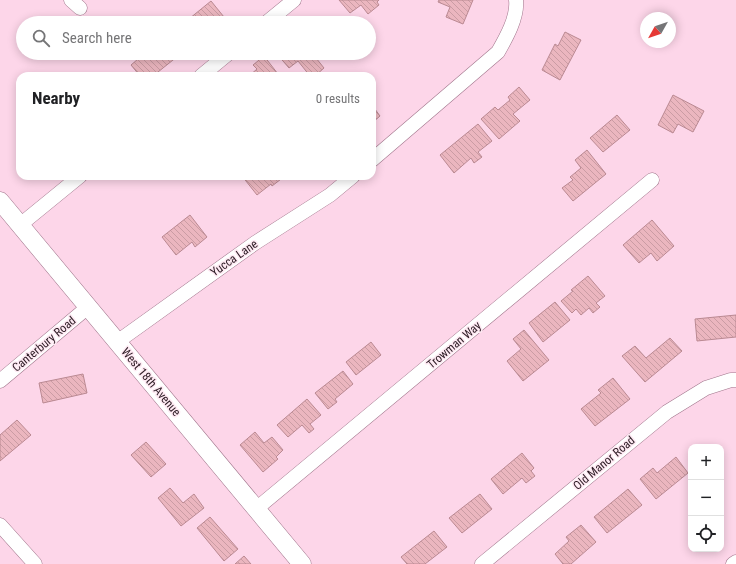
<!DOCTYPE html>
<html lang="en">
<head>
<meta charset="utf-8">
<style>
	:root { --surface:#fff; --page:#f2f2f2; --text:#202124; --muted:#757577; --line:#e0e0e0 }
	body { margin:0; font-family:"Roboto Condensed",sans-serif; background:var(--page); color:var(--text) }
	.controls { position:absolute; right:12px; bottom:12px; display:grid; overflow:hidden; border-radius:8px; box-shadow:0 2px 10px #0003 }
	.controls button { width:36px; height:36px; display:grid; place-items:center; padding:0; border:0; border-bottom:1px solid var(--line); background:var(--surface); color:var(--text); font:20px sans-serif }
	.compass { position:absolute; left:640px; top:12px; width:36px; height:36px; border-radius:50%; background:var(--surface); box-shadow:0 2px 10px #0003; rotate:230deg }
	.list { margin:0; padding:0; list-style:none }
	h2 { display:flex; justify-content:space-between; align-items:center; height:52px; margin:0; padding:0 16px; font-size:17px }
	h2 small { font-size:13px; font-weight:400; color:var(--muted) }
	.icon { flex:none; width:22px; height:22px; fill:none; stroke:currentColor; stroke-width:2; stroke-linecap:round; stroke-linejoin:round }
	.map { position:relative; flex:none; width:736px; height:564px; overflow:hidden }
	.search { position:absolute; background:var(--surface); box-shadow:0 2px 10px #0003; left:16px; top:16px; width:360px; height:44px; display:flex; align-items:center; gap:10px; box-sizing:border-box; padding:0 14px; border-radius:22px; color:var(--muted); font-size:15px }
	.panel { position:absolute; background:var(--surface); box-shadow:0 2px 10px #0003; left:16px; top:72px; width:360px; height:108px; border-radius:12px }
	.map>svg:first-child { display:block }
</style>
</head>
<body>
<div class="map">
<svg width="736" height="564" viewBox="0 0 736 564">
	<defs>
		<pattern id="building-back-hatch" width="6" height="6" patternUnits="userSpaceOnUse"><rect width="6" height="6" fill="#ebb6bf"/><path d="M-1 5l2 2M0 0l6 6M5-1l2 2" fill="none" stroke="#ca9ca4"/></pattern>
	</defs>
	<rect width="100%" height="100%" fill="#fdd6e9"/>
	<path fill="url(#building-back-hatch)" stroke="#ba8992" d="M339 0H379L377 2 379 5 368 14 361 5 350 13Z
		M439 0H473L463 24 446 17 450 7 438 2Z
		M211 1 224 17 217 23H184Z
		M565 32 581 40 560 80 542 70 555 44 558 46Z
		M145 53H176L178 56 153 76H140L131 65Z
		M278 53H312L324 68 315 76H310L298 61 289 68 277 54Z
		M264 56 278 74 276 76H249L257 69 253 65Z
		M519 87 530 100 513 114 520 121 499 139 481 119 495 107 498 110 510 100 508 97Z
		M673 95 704 111 693 132 678 124 673 133 658 125Z
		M372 105 380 116 372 123Z
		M617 115 630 130 603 152 590 138Z
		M478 124 492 141 478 152 482 157 474 163 471 158 454 173 440 155Z
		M587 150 606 174 573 201 562 188 573 180 570 177 581 168 575 160Z
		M242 176H285L272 186 271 184 257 195Z
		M190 215 207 237 195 247 192 242 176 255 162 237Z
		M652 220 674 246 657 261 651 253 639 263 623 245Z
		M588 276 605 296 596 303 600 307 593 313 589 308 581 315 576 309 572 313 561 301 573 291 571 290Z
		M555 302 570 320 543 342 529 323Z
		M736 315V337L697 341 695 319Z
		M524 330 549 360 523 381 507 361 521 349 513 339Z
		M670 338 682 351 645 382 622 356 635 346 646 358Z
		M371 342 381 355 356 375 346 362Z
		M343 371 353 384 335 399 337 402 328 409 315 393Z
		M83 374 87 393 43 403 39 383Z
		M613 378 630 399 595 426 581 409 601 393 598 390Z
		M307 399 321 415 310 424 314 429 309 433 302 425 288 437 277 425Z
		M17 420 31 435 0 461V435Z
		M255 432 264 443 272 437 283 450 276 457 278 459 263 472 240 445Z
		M146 442 166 464 151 477 131 455Z
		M522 453 534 468 531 471 535 476 526 483 522 478 503 494 491 479Z
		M676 457 688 473 656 499 640 479 653 468 657 473Z
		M170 488 183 503 194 494 204 508 181 526 158 498Z
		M628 489 642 505 607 533 594 517Z
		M480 494 492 509 462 533 449 518Z
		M210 517 238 549 224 561 197 528Z
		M581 525 596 542 571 564H563L555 554 569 541 566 537Z
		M434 531 447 547 425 564H407L401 557Z
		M244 556 251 564H235Z"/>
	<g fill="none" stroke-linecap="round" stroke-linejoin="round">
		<g stroke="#a0758b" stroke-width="15">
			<path id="minor" d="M71 0 80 8
				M266 23 294 0
				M201 76 229 53
				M372 160 498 52C506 38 518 17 516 0
				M20 225 80 176
				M117 342 255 243 330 195 353 176
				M0 381 88 307
				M256 509 652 180
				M0 525 35 564
				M482 564 667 412 706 388 731 380H736
				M733 564 736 562"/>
		</g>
		<g stroke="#a0758b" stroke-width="19">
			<path id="tertiary" d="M0 201 302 564"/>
		</g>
		<use href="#minor" stroke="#fff" stroke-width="14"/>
		<use href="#tertiary" stroke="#fff" stroke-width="18"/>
	</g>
	<g text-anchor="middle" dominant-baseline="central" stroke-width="3" stroke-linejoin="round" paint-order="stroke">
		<g font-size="12" fill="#2b1a23" stroke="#feeaf3">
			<text transform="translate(234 258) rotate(-35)">Yucca Lane</text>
			<text transform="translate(44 344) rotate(-40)">Canterbury Road</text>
			<text transform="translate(454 345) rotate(-40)">Trowman Way</text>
			<text transform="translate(151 382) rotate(50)">West 18th Avenue</text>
			<text transform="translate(604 463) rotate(-40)">Old Manor Road</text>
		</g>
	</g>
</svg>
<div class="controls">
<button>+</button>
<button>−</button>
<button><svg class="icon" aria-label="locate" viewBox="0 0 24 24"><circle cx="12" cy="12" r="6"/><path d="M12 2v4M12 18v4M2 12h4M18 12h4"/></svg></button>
</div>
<svg class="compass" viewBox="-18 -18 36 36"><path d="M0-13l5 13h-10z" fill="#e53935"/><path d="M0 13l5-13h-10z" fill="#757577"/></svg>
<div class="search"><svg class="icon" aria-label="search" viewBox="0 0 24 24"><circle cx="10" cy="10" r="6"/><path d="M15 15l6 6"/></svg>Search here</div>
<section class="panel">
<h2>Nearby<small>0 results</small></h2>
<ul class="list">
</ul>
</section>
</div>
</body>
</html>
